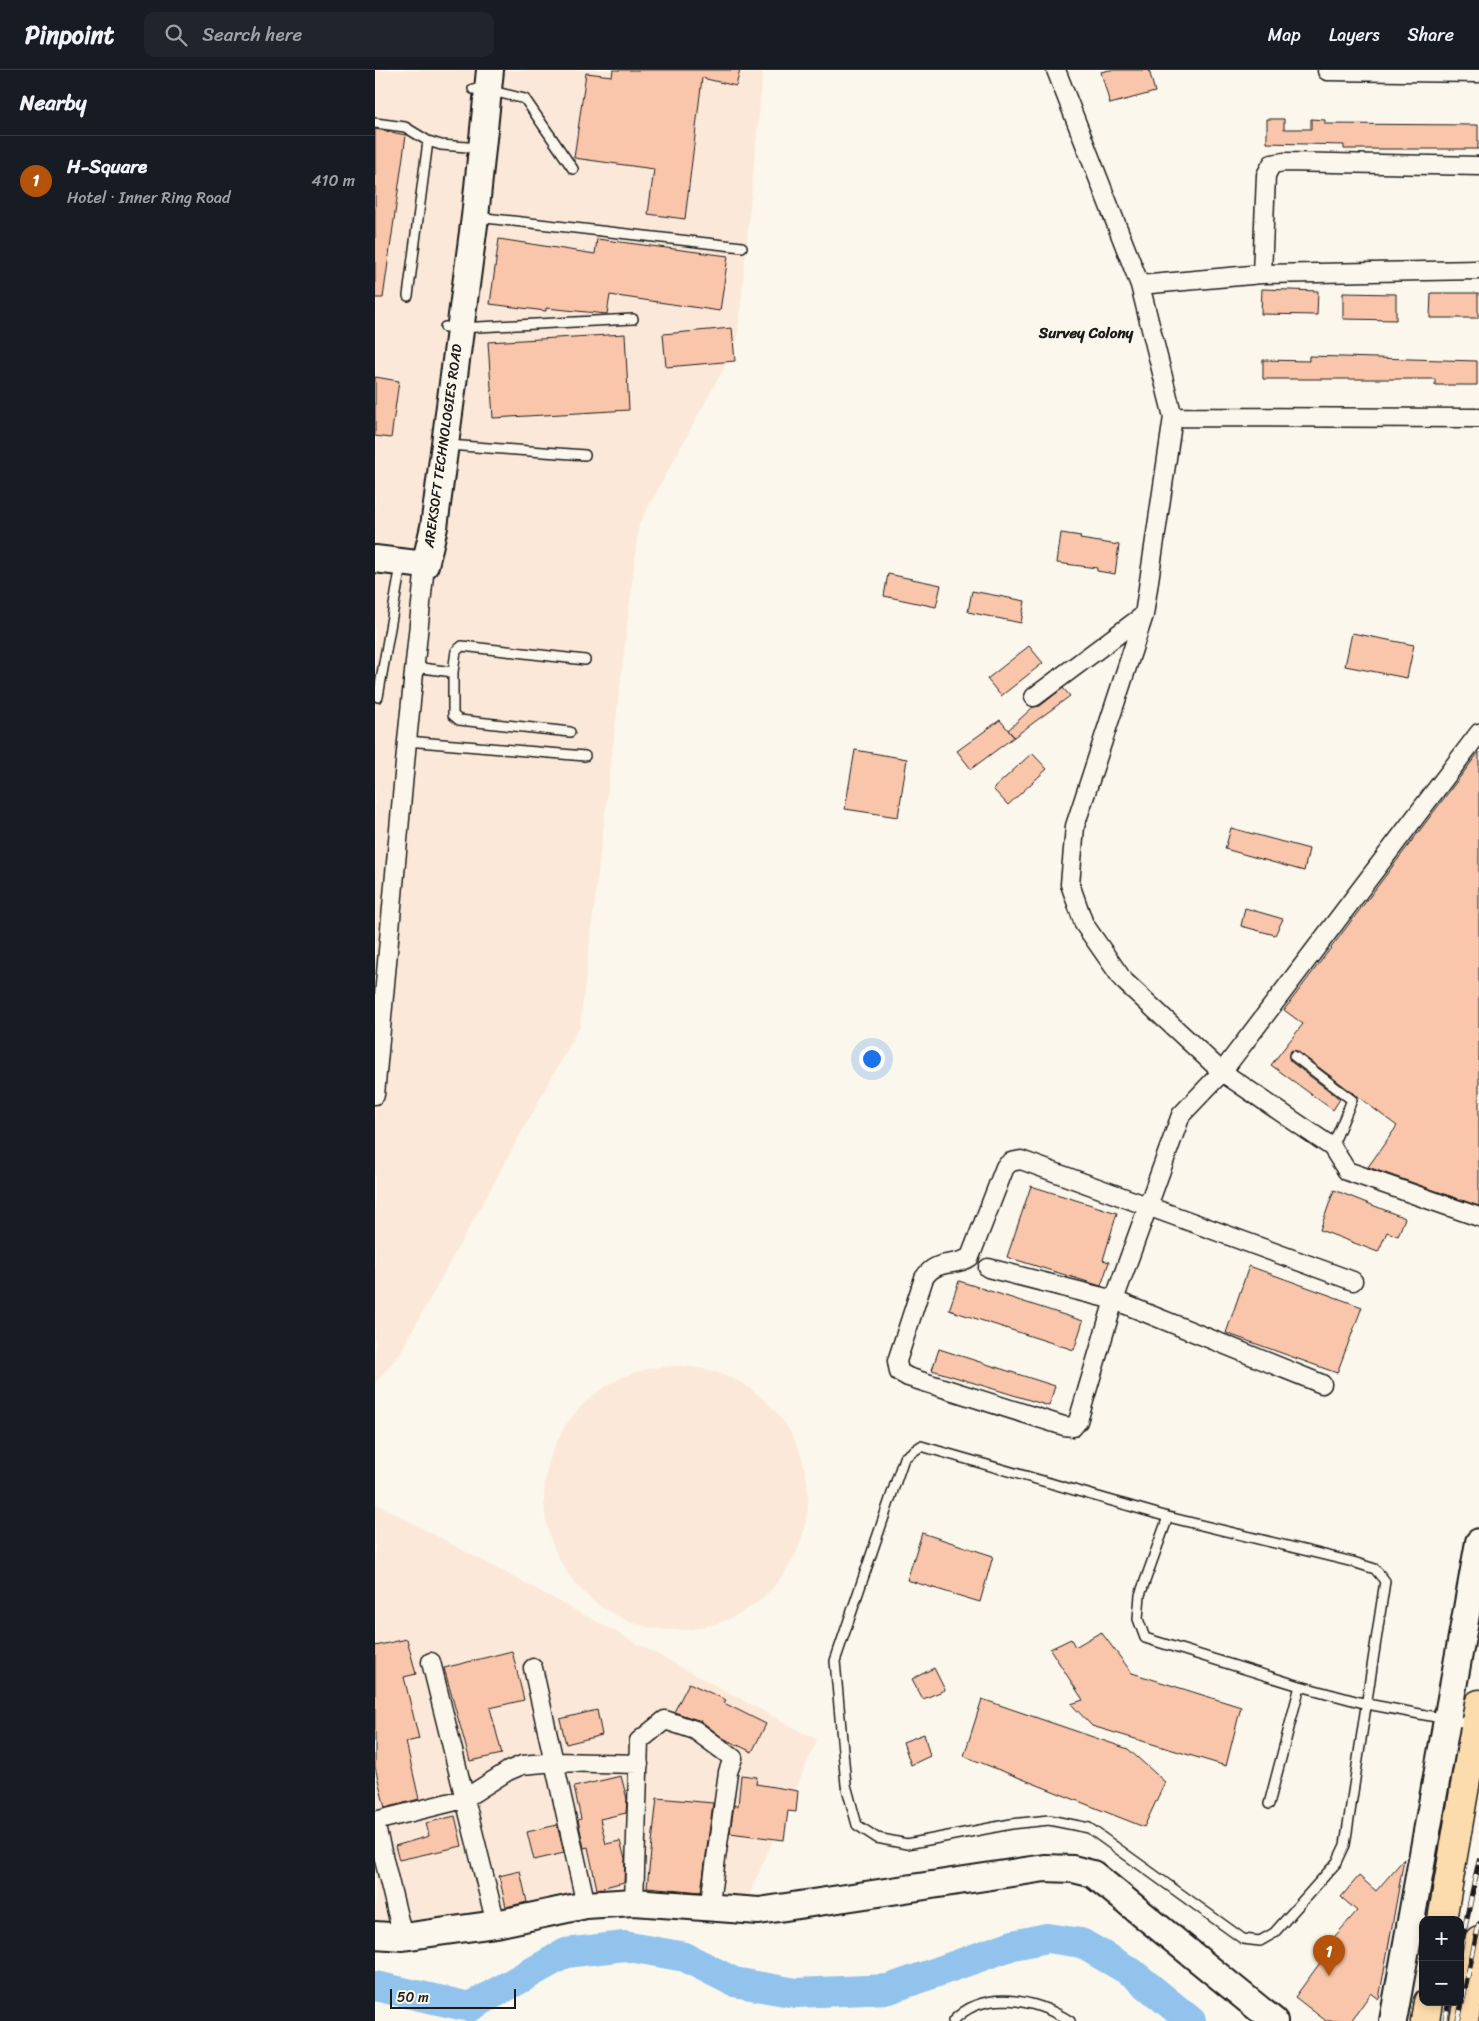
<!DOCTYPE html>
<html lang="en">
<head>
<meta charset="utf-8">
<style>
	:root { --surface:#171b24; --page:#20242c; --text:#f1f3f6; --muted:#9ea1a6; --line:#363941; --accent:#b45309 }
	body { margin:0; font-family:Sriracha,sans-serif; background:var(--page); color:var(--text) }
	.controls { position:absolute; right:15px; bottom:15px; display:grid; overflow:hidden; border-radius:10px; box-shadow:0 2px 8px #0003 }
	.controls button { width:45px; height:45px; display:grid; place-items:center; padding:0; border:0; border-bottom:1px solid var(--line); background:var(--surface); color:var(--text); font:25px sans-serif }
	.scale { position:absolute; left:15px; bottom:12px; width:126px; box-sizing:border-box; padding-left:5px; border:2px solid #1c1c1c; border-top:0; font-size:14px; line-height:18px; white-space:nowrap; color:#1c1c1c; -webkit-text-stroke:4px #fbf7ec; paint-order:stroke }
	.you { position:absolute; left:496px; top:988px; width:18px; height:18px; margin:-12px; border:4px solid #fff; border-radius:50%; background:#1a73e8; box-shadow:0 0 0 8px #1a73e833 }
	.badge { display:grid; place-items:center; width:32px; height:32px; border-radius:50%; background:var(--accent); color:#fff; font-size:16px; font-weight:700 }
	.pin { position:absolute; translate:-50% -41px; filter:drop-shadow(0 1px 2px #0008) }
	.pin::after { content:''; position:absolute; top:26px; width:18px; height:15px; background:inherit; clip-path:polygon(0 0,100% 0,50% 100%) }
	.list { margin:0; padding:0; list-style:none }
	h2 { display:flex; justify-content:space-between; align-items:center; height:65px; margin:0; padding:0 20px; font-size:21px }
	h2 small { font-size:16px; font-weight:400; color:var(--muted) }
	.list li { display:grid; grid-template-columns:32px 1fr auto; gap:15px; align-items:center; box-sizing:border-box; height:90px; padding:0 20px; border-top:1px solid var(--line) }
	.list b { display:block; font-size:19px; white-space:nowrap }
	.list p { margin:0; font-size:16px; white-space:nowrap; color:var(--muted) }
	.list em { font-size:16px; font-style:normal; color:var(--muted) }
	.icon { flex:none; width:28px; height:28px; fill:none; stroke:currentColor; stroke-width:2; stroke-linecap:round; stroke-linejoin:round }
	.map { position:relative; flex:none; width:1104px; height:1951px; overflow:hidden }
	header { display:flex; align-items:center; gap:30px; box-sizing:border-box; height:70px; padding:0 25px; background:var(--surface); border-bottom:1px solid var(--line) }
	header strong { font-size:24px }
	nav { display:flex; gap:28px; margin-inline-start:auto; font-size:18px }
	.search { width:350px; height:45px; background:var(--page); display:flex; align-items:center; gap:12px; box-sizing:border-box; padding:0 18px; border-radius:10px; color:var(--muted); font-size:19px }
	main { display:flex }
	aside { flex:1; background:var(--surface) }
	.map>svg:first-child { display:block }
</style>
</head>
<body>
<header>
<strong>Pinpoint</strong>
<div class="search"><svg class="icon" aria-label="search" viewBox="0 0 24 24"><circle cx="10" cy="10" r="6"/><path d="M15 15l6 6"/></svg>Search here</div>
<nav><a>Map</a><a>Layers</a><a>Share</a></nav>
</header>
<main>
<aside>
<h2>Nearby<small></small></h2>
<ul class="list">
<li><span class="badge">1</span><div><b>H-Square</b><p>Hotel · Inner Ring Road</p></div><em>410 m</em></li>
</ul>
</aside>
<div class="map">
<svg width="1104" height="1951" viewBox="0 0 1104 1951">
	<rect width="100%" height="100%" fill="#fbf7ec"/>
	<filter id="ink" filterUnits="userSpaceOnUse"><feTurbulence type="fractalNoise" baseFrequency=".02" numOctaves="2"/><feDisplacementMap in="SourceGraphic" scale="10" xChannelSelector="R" yChannelSelector="G"/><feConvolveMatrix kernelMatrix="1 2 1 2 8 2 1 2 1" color-interpolation-filters="sRGB"/></filter>
	<g filter="url(#ink)">
		<path fill="#fbe8d8" d="M0 0H388L362 274 264 454 205 956 24 1285 0 1313Z
			M169 1428a132 132 0 1 1 264 0a132 132 0 1 1-264 0Z
			M0 1433 442 1670 370 1834 244 1816 49 1857 0 1852Z"/>
		<g fill="none" stroke-linecap="round" stroke-linejoin="round">
			<path stroke="#91c3ed" stroke-width="30" d="M0 1916 95 1937 191 1883 249 1876 310 1887 359 1912 421 1923 514 1919 638 1875 672 1868 706 1873 756 1902 816 1951"/>
		</g>
		<path fill="#fac6ab" stroke="#1c1c1c" d="M238 0H365L361 16 327 8 310 149 273 144 279 99 199 88 211 3 237 6Z
			M735 0H774L780 22 735 34 726 2Z
			M892 49H909V59H936V49L950 50V54L1103 55V79H969V75L892 73Z
			M0 59 31 65 8 228H0Z
			M124 169 220 184 222 169 353 186 345 241 235 225 232 244 171 238V241L115 234Z
			M887 219 943 221 942 245 886 244Z
			M968 223 1021 224V250L968 249Z
			M1056 223H1103V248H1055Z
			M357 258 360 291 291 297 288 264Z
			M250 264 254 340 118 348 113 272Z
			M934 286 1102 291V315H1060V309H888V290L934 291Z
			M0 307 24 311 16 368 0 366Z
			M686 463 706 466 705 469 744 475 740 504 722 501V498L682 493Z
			M513 504 566 515 561 537 509 526Z
			M597 521 650 531 646 553 593 542Z
			M977 563 1039 575 1032 608 970 596Z
			M654 576 668 593 626 626 612 609Z
			M688 618 695 626 639 667 633 660 658 637 665 636Z
			M625 650 639 667 596 699 582 681Z
			M480 680 532 689 523 747 470 739Z
			M1104 682V1136L993 1097 1022 1056 922 981 917 980 914 983 915 991 965 1029 958 1040 896 995 928 954 909 940Z
			M657 683 672 699 633 735 618 719Z
			M856 758 934 779 929 801 850 779Z
			M870 838 908 849 900 865 866 856Z
			M656 1116 742 1143 728 1190 734 1192 726 1216 632 1187Z
			M959 1120 1030 1148 1023 1166 1012 1162 1003 1182 945 1160Z
			M874 1196 987 1237 962 1303 851 1263Z
			M584 1211 708 1251 699 1280 574 1240Z
			M564 1279 680 1316 674 1336 557 1300Z
			M547 1463 618 1486 605 1532 532 1510Z
			M726 1562 757 1603 866 1637 851 1696 717 1656 696 1634 708 1630 675 1579 696 1569 700 1577Z
			M32 1569 41 1604 29 1607 44 1669 31 1672 44 1729 10 1738 0 1697V1576Z
			M137 1581 149 1630 115 1638 127 1684 95 1691 69 1598Z
			M559 1598 570 1620 548 1629 537 1609Z
			M314 1613 351 1630 349 1633 391 1654 377 1682 348 1668 326 1651 299 1642Z
			M607 1629 753 1679 790 1712 769 1757 589 1686Z
			M222 1640 227 1665 191 1674 185 1649Z
			M549 1664 555 1686 536 1695 528 1672Z
			M366 1705 382 1707 381 1714 423 1721 421 1742 413 1741 409 1770 355 1763 359 1735 363 1736Z
			M246 1706 252 1729 251 1743 225 1749 231 1774 245 1771 250 1788 249 1812 222 1819 213 1777 209 1778 203 1750 206 1749 199 1717Z
			M282 1728 338 1733 326 1822 272 1817Z
			M80 1746 87 1776 24 1790 20 1776 54 1766 51 1753Z
			M182 1755 189 1783 159 1790 152 1762Z
			M1029 1789 1004 1929 996 1923 976 1951H951L920 1927 950 1886 946 1882 982 1841 966 1827 984 1806 1001 1821Z
			M145 1801 152 1832 131 1837 124 1806Z"/>
		<g fill="none" stroke-linecap="round" stroke-linejoin="round">
			<g stroke="#1c1c1c" stroke-width="12">
				<path id="lane" d="M98 19 113 20 150 29 198 99
					M0 53 30 57 53 71 66 75 105 78
					M102 147 367 177
					M33 226 53 71
					M70 257 84 258 258 249
					M73 375 210 385
					M39 597 78 602 81 581 87 576 210 590
					M78 602V645L84 650 195 662
					M3 627 26 495
					M32 671 210 686
					M919 986 977 1030 957 1077
					M793 1447 546 1376 529 1388 460 1591 471 1715 482 1755 502 1768 532 1774 636 1754 674 1750 714 1758 868 1869 885 1871 899 1863 962 1792 970 1775 1010 1511 1000 1499 978 1492 793 1447 765 1525 763 1549 770 1568 925 1616 992 1634 1098 1654
					M894 1734 925 1616
					M578 1951C609 1918 660 1929 695 1951"/>
			</g>
			<g stroke="#1c1c1c" stroke-width="21">
				<path id="street" d="M681 0 765 215 798 347 769 545 700 756 695 814 709 854 748 910 847 1002 957 1077 972 1101 1104 1147
					M952 1 1104 3
					M887 204 891 105 897 94 909 92 1104 96
					M765 215 887 204 1104 200
					M798 347 1104 348
					M659 627 769 545
					M0 1025 32 671 50 495
					M613 1198 739 1230 947 1314
					M978 1211 646 1090 636 1092 630 1097 595 1187C579 1198 562 1188 549 1208L522 1291 524 1302 533 1307 689 1356 698 1357 703 1351 739 1230 806 1045 847 1002 1104 663
					M56 1592 121 1854
					M158 1598 211 1835
					M0 1751 89 1729 133 1701 147 1695 180 1692 264 1694
					M0 1753 28 1867
					M259 1832 264 1671 290 1650 320 1660 358 1688 353 1702 334 1839"/>
			</g>
			<g stroke="#1c1c1c" stroke-width="30">
				<path id="secondary" d="M0 489 50 495
					M50 495 59 457 100 147 115 0
					M0 1865 28 1867 121 1854 211 1835 259 1832 384 1841 670 1798 698 1799 718 1804 899 1951
					M1018 1951 1104 1472"/>
			</g>
			<g stroke="#1c1c1c" stroke-width="31">
				<path id="highway" d="M1067 1850 1104 1634
					M1050 1951 1053 1932
					M1089 1951 1104 1871"/>
			</g>
			<use href="#lane" stroke="#fbf7ec" stroke-width="9"/>
			<use href="#street" stroke="#fbf7ec" stroke-width="18"/>
			<use href="#secondary" stroke="#fbf7ec" stroke-width="26"/>
			<use href="#highway" stroke="#fcdcac" stroke-width="28"/>
			<g stroke="#1c1c1c" stroke-width="5.5">
				<path id="rail" d="M1085 1880 1104 1791
					M1070 1951 1074 1932
					M1083 1951 1104 1854"/>
			</g>
			<use href="#rail" stroke="#fbf7ec" stroke-width="4" stroke-dasharray="11" stroke-linecap="butt"/>
		</g>
	</g>
	<g text-anchor="middle" dominant-baseline="central" stroke-width="4" stroke-linejoin="round" paint-order="stroke">
		<g font-size="14" fill="#1c1c1c" stroke="#fbf7ec">
			<text transform="translate(68 376) rotate(-82)">AREKSOFT TECHNOLOGIES ROAD</text>
		</g>
		<g font-size="15" font-weight="bold" fill="#1c1c1c" stroke="#fbf7ec">
			<text x="711" y="263">Survey Colony</text>
		</g>
	</g>
</svg>
<div class="controls">
<button>+</button>
<button>−</button>
</div>
<div class="scale">50 m</div>
<div class="you"></div>
<div class="pin badge" style="left:954px;top:1906px">1</div>
</div>
</main>
</body>
</html>
